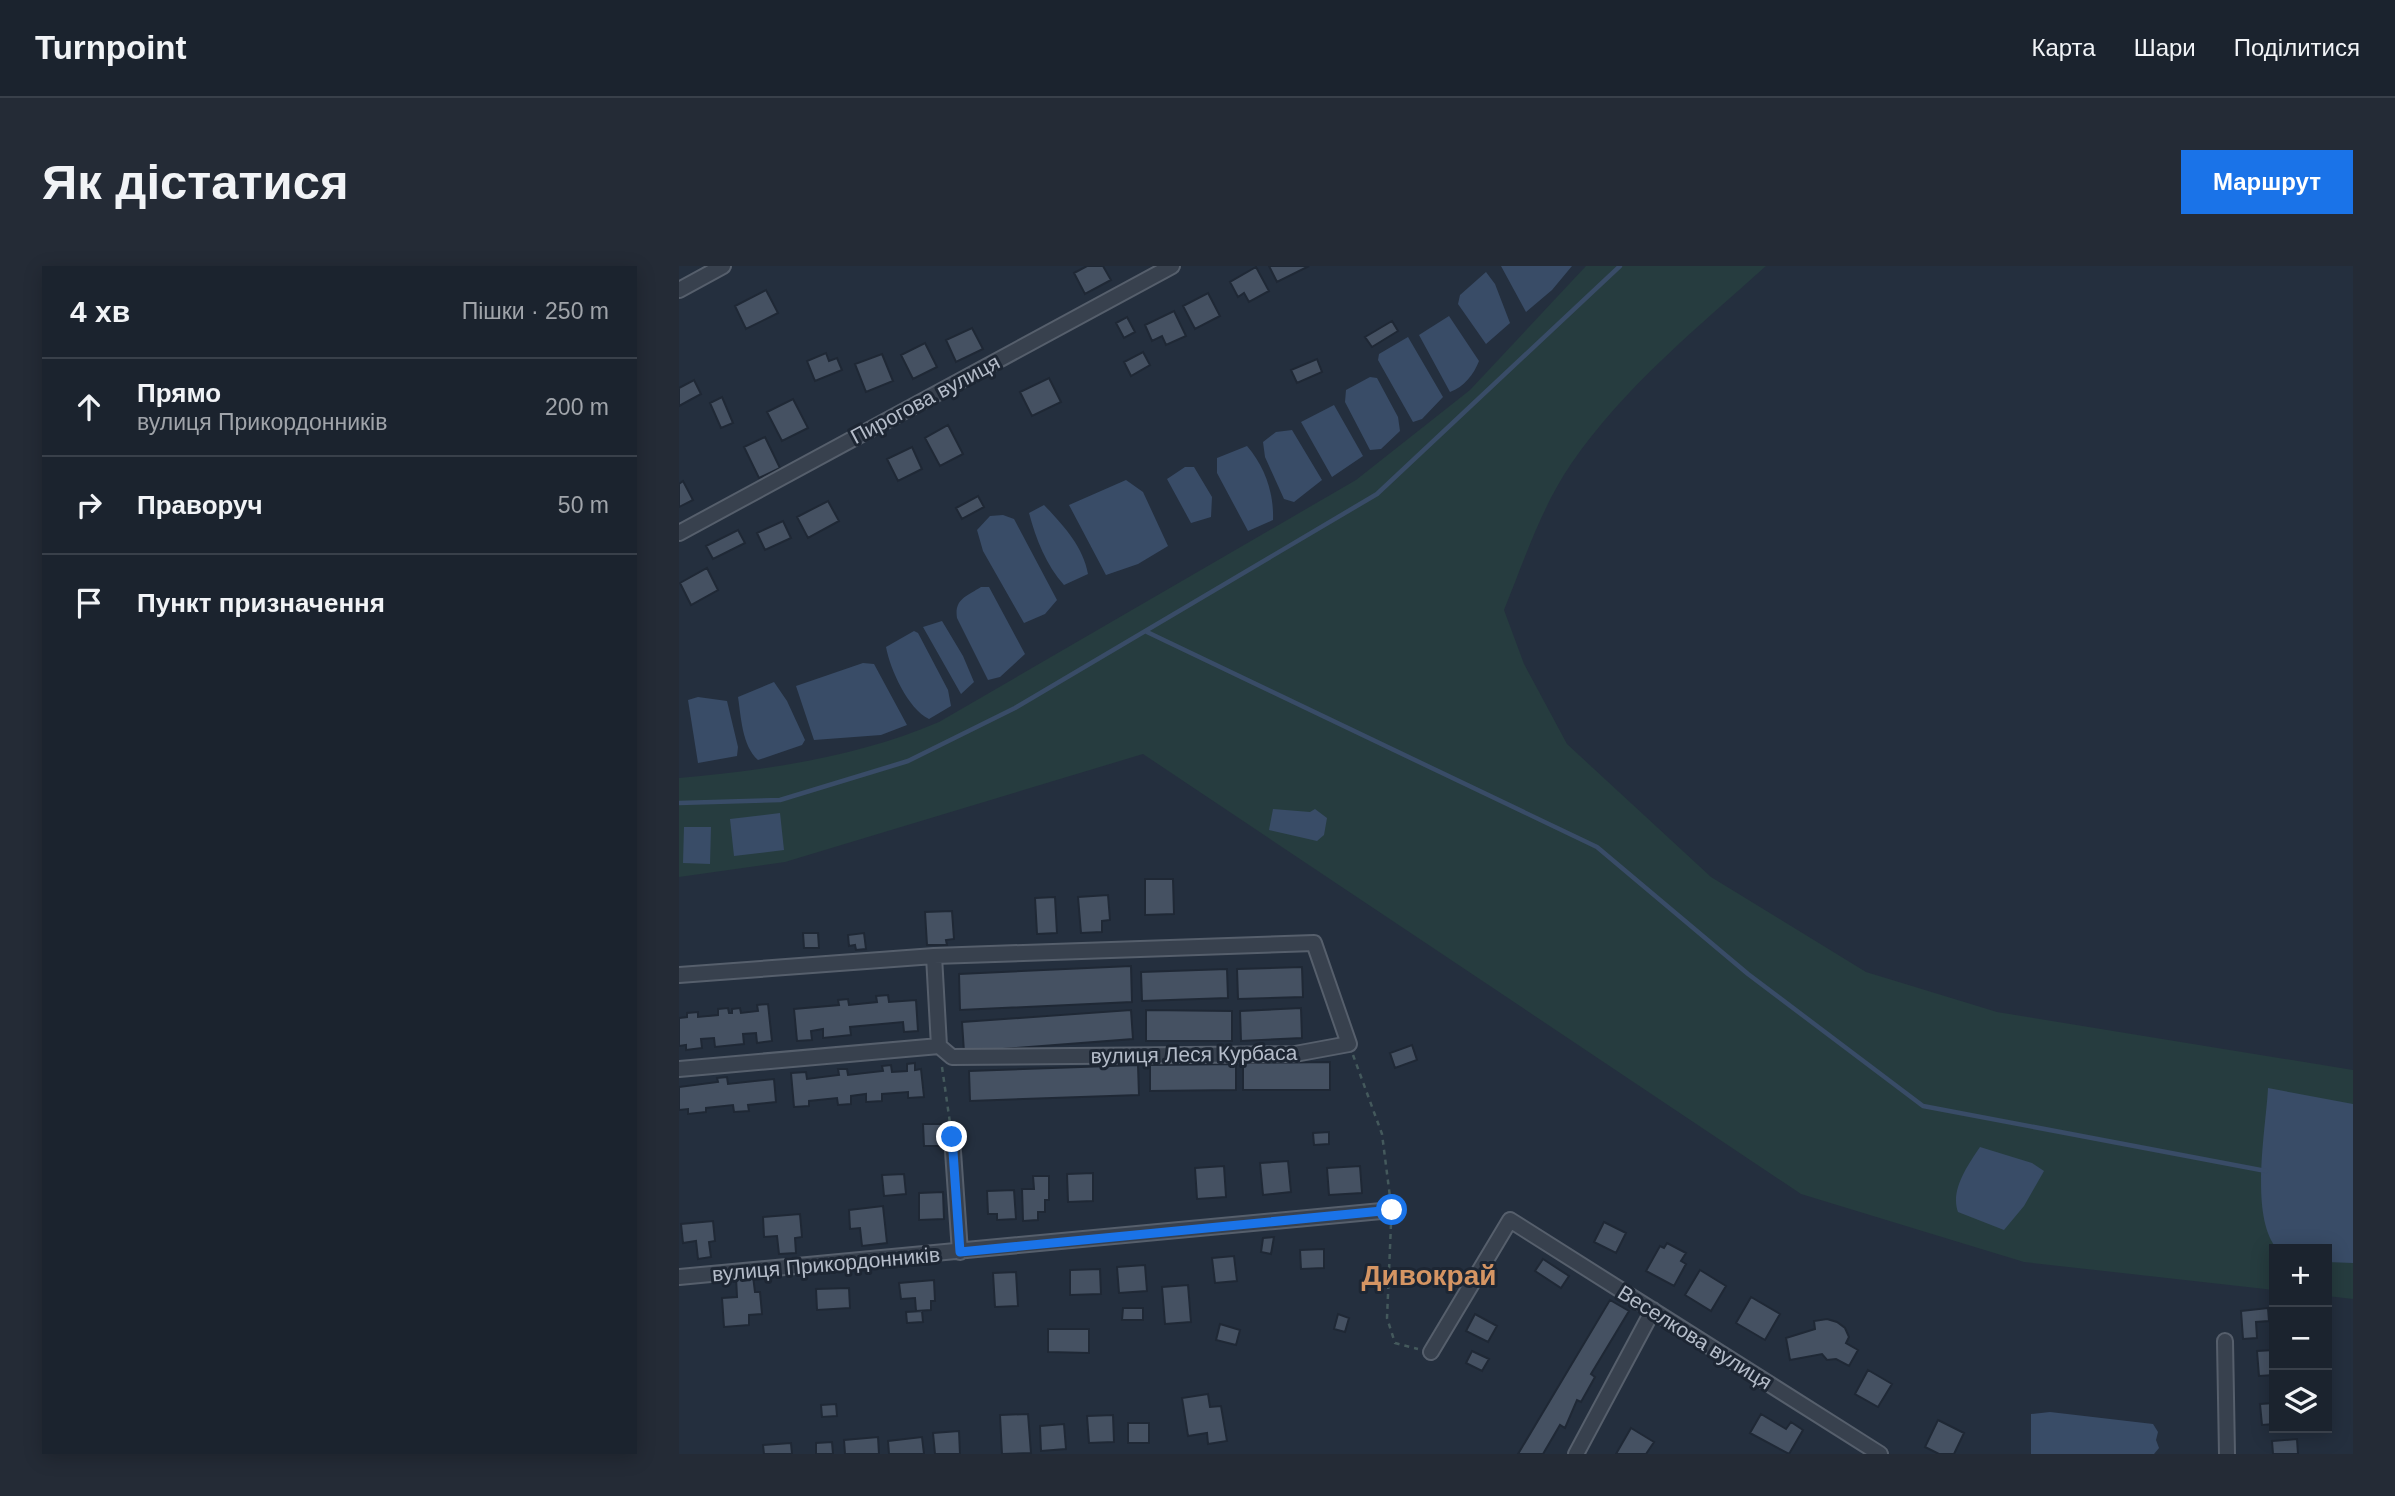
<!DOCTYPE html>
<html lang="uk">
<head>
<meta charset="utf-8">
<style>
	:root { --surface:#1b232e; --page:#242b36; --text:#f1f3f6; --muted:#a0a4aa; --line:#39404a; --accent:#1a73e8 }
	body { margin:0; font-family:Helvetica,sans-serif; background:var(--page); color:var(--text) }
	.controls { position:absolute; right:21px; bottom:21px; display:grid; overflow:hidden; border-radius:0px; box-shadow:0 4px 18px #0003 }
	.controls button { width:63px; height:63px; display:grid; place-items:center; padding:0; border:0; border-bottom:2px solid var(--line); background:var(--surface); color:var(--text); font:35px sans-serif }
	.stop { position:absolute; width:21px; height:21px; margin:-16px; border:5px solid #1a73e8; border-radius:50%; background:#fff }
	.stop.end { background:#1a73e8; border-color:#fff; box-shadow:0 2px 7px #0008 }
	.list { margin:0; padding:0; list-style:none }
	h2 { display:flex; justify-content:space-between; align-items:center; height:91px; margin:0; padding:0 28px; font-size:30px }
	h2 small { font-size:23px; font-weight:400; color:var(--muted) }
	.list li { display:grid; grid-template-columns:46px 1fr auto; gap:21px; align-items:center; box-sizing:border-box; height:98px; padding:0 28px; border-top:2px solid var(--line) }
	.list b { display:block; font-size:26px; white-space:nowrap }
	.list p { margin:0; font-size:23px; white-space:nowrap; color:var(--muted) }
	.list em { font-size:23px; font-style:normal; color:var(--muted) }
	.icon { flex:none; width:38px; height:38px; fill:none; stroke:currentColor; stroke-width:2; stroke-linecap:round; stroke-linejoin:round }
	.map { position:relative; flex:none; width:1674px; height:1188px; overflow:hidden; border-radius:0px }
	header { display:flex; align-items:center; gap:42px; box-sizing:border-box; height:98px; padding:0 35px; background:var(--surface); border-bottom:2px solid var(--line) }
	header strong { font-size:33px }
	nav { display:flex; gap:38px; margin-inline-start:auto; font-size:24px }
	.intro { display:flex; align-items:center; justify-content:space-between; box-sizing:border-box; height:168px; padding:0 42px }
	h1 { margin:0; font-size:49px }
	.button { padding:18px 32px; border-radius:0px; background:var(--accent); color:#fff; font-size:24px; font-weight:700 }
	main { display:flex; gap:42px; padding:0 42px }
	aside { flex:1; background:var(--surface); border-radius:0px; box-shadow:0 4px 18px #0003 }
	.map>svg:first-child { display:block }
</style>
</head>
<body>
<header>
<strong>Turnpoint</strong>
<nav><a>Карта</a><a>Шари</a><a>Поділитися</a></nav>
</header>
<div class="intro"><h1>Як дістатися</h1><a class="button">Маршрут</a></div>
<main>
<aside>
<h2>4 хв<small>Пішки · 250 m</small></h2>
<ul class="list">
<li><svg class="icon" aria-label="ahead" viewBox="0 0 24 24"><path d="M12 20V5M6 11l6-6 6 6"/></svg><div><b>Прямо</b><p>вулиця Прикордонників</p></div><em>200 m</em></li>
<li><svg class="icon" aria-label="right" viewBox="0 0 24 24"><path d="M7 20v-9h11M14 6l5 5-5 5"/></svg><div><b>Праворуч</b></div><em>50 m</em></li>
<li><svg class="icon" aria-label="arrive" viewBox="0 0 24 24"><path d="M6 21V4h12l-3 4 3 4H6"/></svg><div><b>Пункт призначення</b></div></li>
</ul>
</aside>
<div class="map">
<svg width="1674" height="1188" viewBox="0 0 1674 1188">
	<rect width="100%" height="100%" fill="#242f3e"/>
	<path fill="#263c3f" d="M907 0H1087C1018 62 945 121 892 198 862 242 845 295 825 344L845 398 888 478 1032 611 1187 706 1318 746 1674 804V1033L1648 1030V983H1595V1024L1345 996 1122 928 464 488 106 596 0 611V512C89 504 178 491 260 456L677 214 791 124Z"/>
	<path fill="#394c67" d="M822 0H893L873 24 847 46Z
		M807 6 816 18 831 57 807 78 779 38 781 29Z
		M770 50 800 95C795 108 785 121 771 126L740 69Z
		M729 71 764 131 743 153 734 156 699 94 700 88Z
		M691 111 698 112 719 151 721 165 702 183 691 184 666 136 667 124Z
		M655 139 684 190 653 211 622 156Z
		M613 164 643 214 615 236 605 233 586 191 584 176 597 166Z
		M568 180C586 201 595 227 594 254L569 265 538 207V192Z
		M506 201H515L533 231 532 251 512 257 488 213Z
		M447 214 464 226 489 280 459 298 427 309 390 239Z
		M365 239C384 259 404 280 409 308L385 319C367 299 357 273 350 247Z
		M324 249 335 253 378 334 366 348 345 357 304 285 298 264 311 250Z
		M302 321H310L346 388 321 411 309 414 278 352C275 333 288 330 302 321Z
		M263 355 284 390 295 416 282 428 244 361Z
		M235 365 239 367 269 424 272 440 250 453C229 443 211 403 207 381Z
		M184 397 195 398 228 459 202 469 135 474 117 420Z
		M95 416 108 435 126 474 123 479 79 494C63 480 62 450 59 431Z
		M19 431 48 435 59 481 58 490 19 497 9 434Z
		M594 543 631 546 636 543 648 552 645 569 638 575 590 564Z
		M101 547 105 584 55 590 51 553Z
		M5 561H32L31 598 4 597Z
		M1589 822 1674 838V997L1648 996V983H1598C1570 950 1587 863 1589 822Z
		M1301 881 1353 897 1365 905 1345 940 1325 964 1279 946C1271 924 1289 899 1301 881Z
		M1371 1146 1474 1158 1479 1166 1477 1174 1480 1182 1475 1188H1352V1148Z"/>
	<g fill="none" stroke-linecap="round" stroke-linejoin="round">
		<path stroke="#394c67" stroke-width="4.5" d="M468 366 918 581 1069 708 1244 840 1587 905
			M0 537 101 534 229 495 336 442 698 228 941 0"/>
	</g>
	<path fill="#455162" stroke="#1f2835" stroke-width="2" d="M408 0H424L432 14 406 28 395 7Z
		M590 0H630L598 16Z
		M577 1 590 25 570 36 565 27 559 31 551 16Z
		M87 24 99 47 67 63 56 40Z
		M529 27 541 50 516 63 504 40Z
		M495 45 507 70 487 79 483 70 473 75 466 59Z
		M448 51 456 66 445 72 437 57Z
		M713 55 719 65 693 81 686 71Z
		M293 62 304 83 277 96 267 74Z
		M246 77 258 101 234 113 222 89Z
		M464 86 471 99 452 110 445 96Z
		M147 87 150 95 158 92 163 104 136 115 128 95Z
		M203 88 214 115 187 126 176 98Z
		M638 93 643 106 618 117 612 104Z
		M370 112 382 136 353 150 341 126Z
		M15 114 22 128 0 140V122Z
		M43 131 54 157 42 162 31 137Z
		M114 133 129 162 103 175 88 146Z
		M269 159 284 188 261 200 246 172Z
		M86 171 101 202 80 212 65 181Z
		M233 181 243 203 219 215 208 193Z
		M4 215 14 234 0 241V218Z
		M299 230 305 241 283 253 277 242Z
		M149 235 160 255 129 272 118 251Z
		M104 255 112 272 86 284 78 267Z
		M59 264 66 277 34 293 27 280Z
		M28 302 39 324 12 339 1 317Z
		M466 613H494L495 648 466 649Z
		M429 629 431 654 423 655V666L402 667 399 631Z
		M376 631 378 667 358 668 356 632Z
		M273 645 275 673 267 674 268 679H248L246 646Z
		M124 667H139L140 682H125Z
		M185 667 187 683 177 684 176 679 170 680 169 669Z
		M452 700 453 736 281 744 280 708Z
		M623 701 624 731 559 733 558 703Z
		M548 703 549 732 463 735 462 706Z
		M209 729 210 736 237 734 239 765 225 766 224 756 171 761 172 769 144 772V763L132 765 133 774 118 775 115 743 160 739 159 734 169 733 170 739 198 736 197 730Z
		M89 738 93 775 78 777 77 767 64 768 65 778 36 781 35 772 22 773 23 782 7 784V779L0 780V752L8 751V747L19 746V751L39 749V743L49 742 50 747H53V743L61 742 62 747 79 745 78 739Z
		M622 742 623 772 562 775 561 745Z
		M452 744 454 773 285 786 283 756Z
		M467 744 553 745V775H467Z
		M733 779 738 794 716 802 711 787Z
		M651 796V824H564V797Z
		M236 797V804L242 803 245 831 229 832V826L203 828V835L187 836V828L172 830V838L159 839 158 832 130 835V840L115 841 112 807 127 806 128 813 160 809 159 803H168L169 809 204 805 203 800 212 799 213 806 228 805V798Z
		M557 798V824L471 825V799Z
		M459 799 460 829 291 835 290 805Z
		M48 811 49 818 95 813 97 836 69 839 70 845 55 846 54 839 27 842V846L9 848V843L0 844V821L39 816 38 812Z
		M244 858H264L265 880H245Z
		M650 866V878L635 879 634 867Z
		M609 895 612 926 584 929 581 897Z
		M545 900 547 931 518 933 516 902Z
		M681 900 683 927 650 929 648 902Z
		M414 907V935L389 936 388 908Z
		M225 908 227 928 205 930 203 909Z
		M354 910H370V934H366V946H359V954L344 955 343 923H355Z
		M335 924 337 953 318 954V948H309L308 925Z
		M264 926 265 953 240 954V927Z
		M204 940 208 977 183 980 181 962 171 963 170 944Z
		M121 948 123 971 116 972 117 987 100 988 98 970 85 971 84 951Z
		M34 955 36 975 30 976 32 991 19 993 17 975 4 977 2 958Z
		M925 956 947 967 937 987 915 976Z
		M595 971 592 988 582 986 584 972Z
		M988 977 1007 987 1002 995 1007 998 995 1020 967 1005 981 980 985 982Z
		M645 983V1002L622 1003 621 984Z
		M555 990 558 1015 536 1017 533 992Z
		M864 993 890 1010 882 1022 856 1005Z
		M466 999 468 1025 440 1027 438 1001Z
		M421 1003 422 1028 391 1029V1004Z
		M1021 1004 1047 1020 1032 1045 1006 1029Z
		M337 1006 339 1040 316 1041 314 1007Z
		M74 1010 76 1026H81L83 1048 70 1049V1059L45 1061 43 1032 58 1031 57 1011Z
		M255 1014 256 1035H252V1044L237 1045 236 1032 222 1033 220 1017Z
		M509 1019 512 1056 486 1058 483 1021Z
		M170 1022 171 1042 138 1044 137 1023Z
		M1072 1031 1101 1048 1086 1074 1057 1057Z
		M931 1034 950 1045 912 1108 916 1111 902 1136 898 1134 886 1162 881 1159 864 1188H839Z
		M444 1042H464V1054H443Z
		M1589 1042 1590 1055 1577 1056 1578 1072 1564 1073 1562 1045Z
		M243 1045 244 1056 228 1057 227 1046Z
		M659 1048 670 1052 666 1066 655 1063Z
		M796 1048 818 1060 809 1076 787 1065Z
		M1148 1053 1158 1056 1166 1062 1170 1071 1167 1077 1179 1084 1170 1100 1157 1093 1148 1094 1143 1088 1111 1094 1107 1072 1136 1063 1135 1055Z
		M541 1058 561 1064 557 1079 537 1074Z
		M369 1063H410V1087L369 1086Z
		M1595 1084V1109L1580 1110 1578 1085Z
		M793 1085 810 1093 803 1105 787 1097Z
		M1189 1104 1213 1118 1199 1141 1176 1128Z
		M529 1128 531 1141 542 1140 548 1175 529 1178 528 1167 509 1170 503 1132Z
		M1595 1137V1158L1583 1159 1581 1138Z
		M157 1138 158 1150 143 1151 142 1139Z
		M349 1148 352 1187 323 1188 321 1149Z
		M1082 1148 1107 1163 1112 1156 1124 1164 1110 1188 1071 1167Z
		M434 1149 435 1176 410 1177 408 1150Z
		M1259 1154 1285 1167 1275 1188H1260L1246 1181Z
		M449 1157H470V1177H449Z
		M385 1158 387 1183 362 1185 361 1160Z
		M952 1162 975 1176 967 1188H937Z
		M280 1165 281 1188H256L254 1167Z
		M199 1171 200 1188H166L165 1174Z
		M243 1171 245 1188H210L209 1175Z
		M1618 1173 1619 1188H1594L1593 1175Z
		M153 1176 154 1188H137V1177Z
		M112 1177 113 1188H85L84 1179Z"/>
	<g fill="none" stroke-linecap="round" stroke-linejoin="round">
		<g stroke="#565f6c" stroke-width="18">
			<path id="street" d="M0 24 44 0
				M0 267 493 0
				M255 690 260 780
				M0 709 255 690 635 677 670 778 616 788 273 791 260 780 0 803
				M273 871 281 986
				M0 1011 713 944
				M1546 1075 1548 1188
				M752 1086 831 954 1201 1188
				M897 1188 974 1044"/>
		</g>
		<path stroke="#44595c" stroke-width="2.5" stroke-dasharray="5 5" stroke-linecap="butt" d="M674 789 703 868 711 931
			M263 801 271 857
			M712 958 708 1052 716 1077 739 1083"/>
		<use href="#street" stroke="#38414e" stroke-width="14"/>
	</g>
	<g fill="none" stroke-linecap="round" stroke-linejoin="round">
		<path stroke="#1a73e8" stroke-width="9" d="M273 871 281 986 713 944"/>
	</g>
	<g text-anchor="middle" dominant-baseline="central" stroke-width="6" stroke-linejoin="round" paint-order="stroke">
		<g font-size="21" fill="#b4bcc9" stroke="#1d2633">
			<text transform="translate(246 133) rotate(-28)">Пирогова вулиця</text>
			<text transform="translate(515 788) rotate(-1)">вулиця Леся Курбаса</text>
			<text transform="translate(147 998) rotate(-5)">вулиця Прикордонників</text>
			<text transform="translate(1016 1071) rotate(32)">Веселкова вулиця</text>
		</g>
		<g font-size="28" font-weight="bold" fill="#d59563" stroke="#1d2633">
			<text x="750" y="1009">Дивокрай</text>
		</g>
	</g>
</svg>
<div class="controls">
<button>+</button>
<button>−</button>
<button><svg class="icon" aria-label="layers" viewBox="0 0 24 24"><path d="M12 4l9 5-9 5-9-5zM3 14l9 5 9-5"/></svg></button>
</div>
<div class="stop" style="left:713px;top:944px"></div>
<div class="stop end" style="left:273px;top:871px"></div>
</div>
</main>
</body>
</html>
